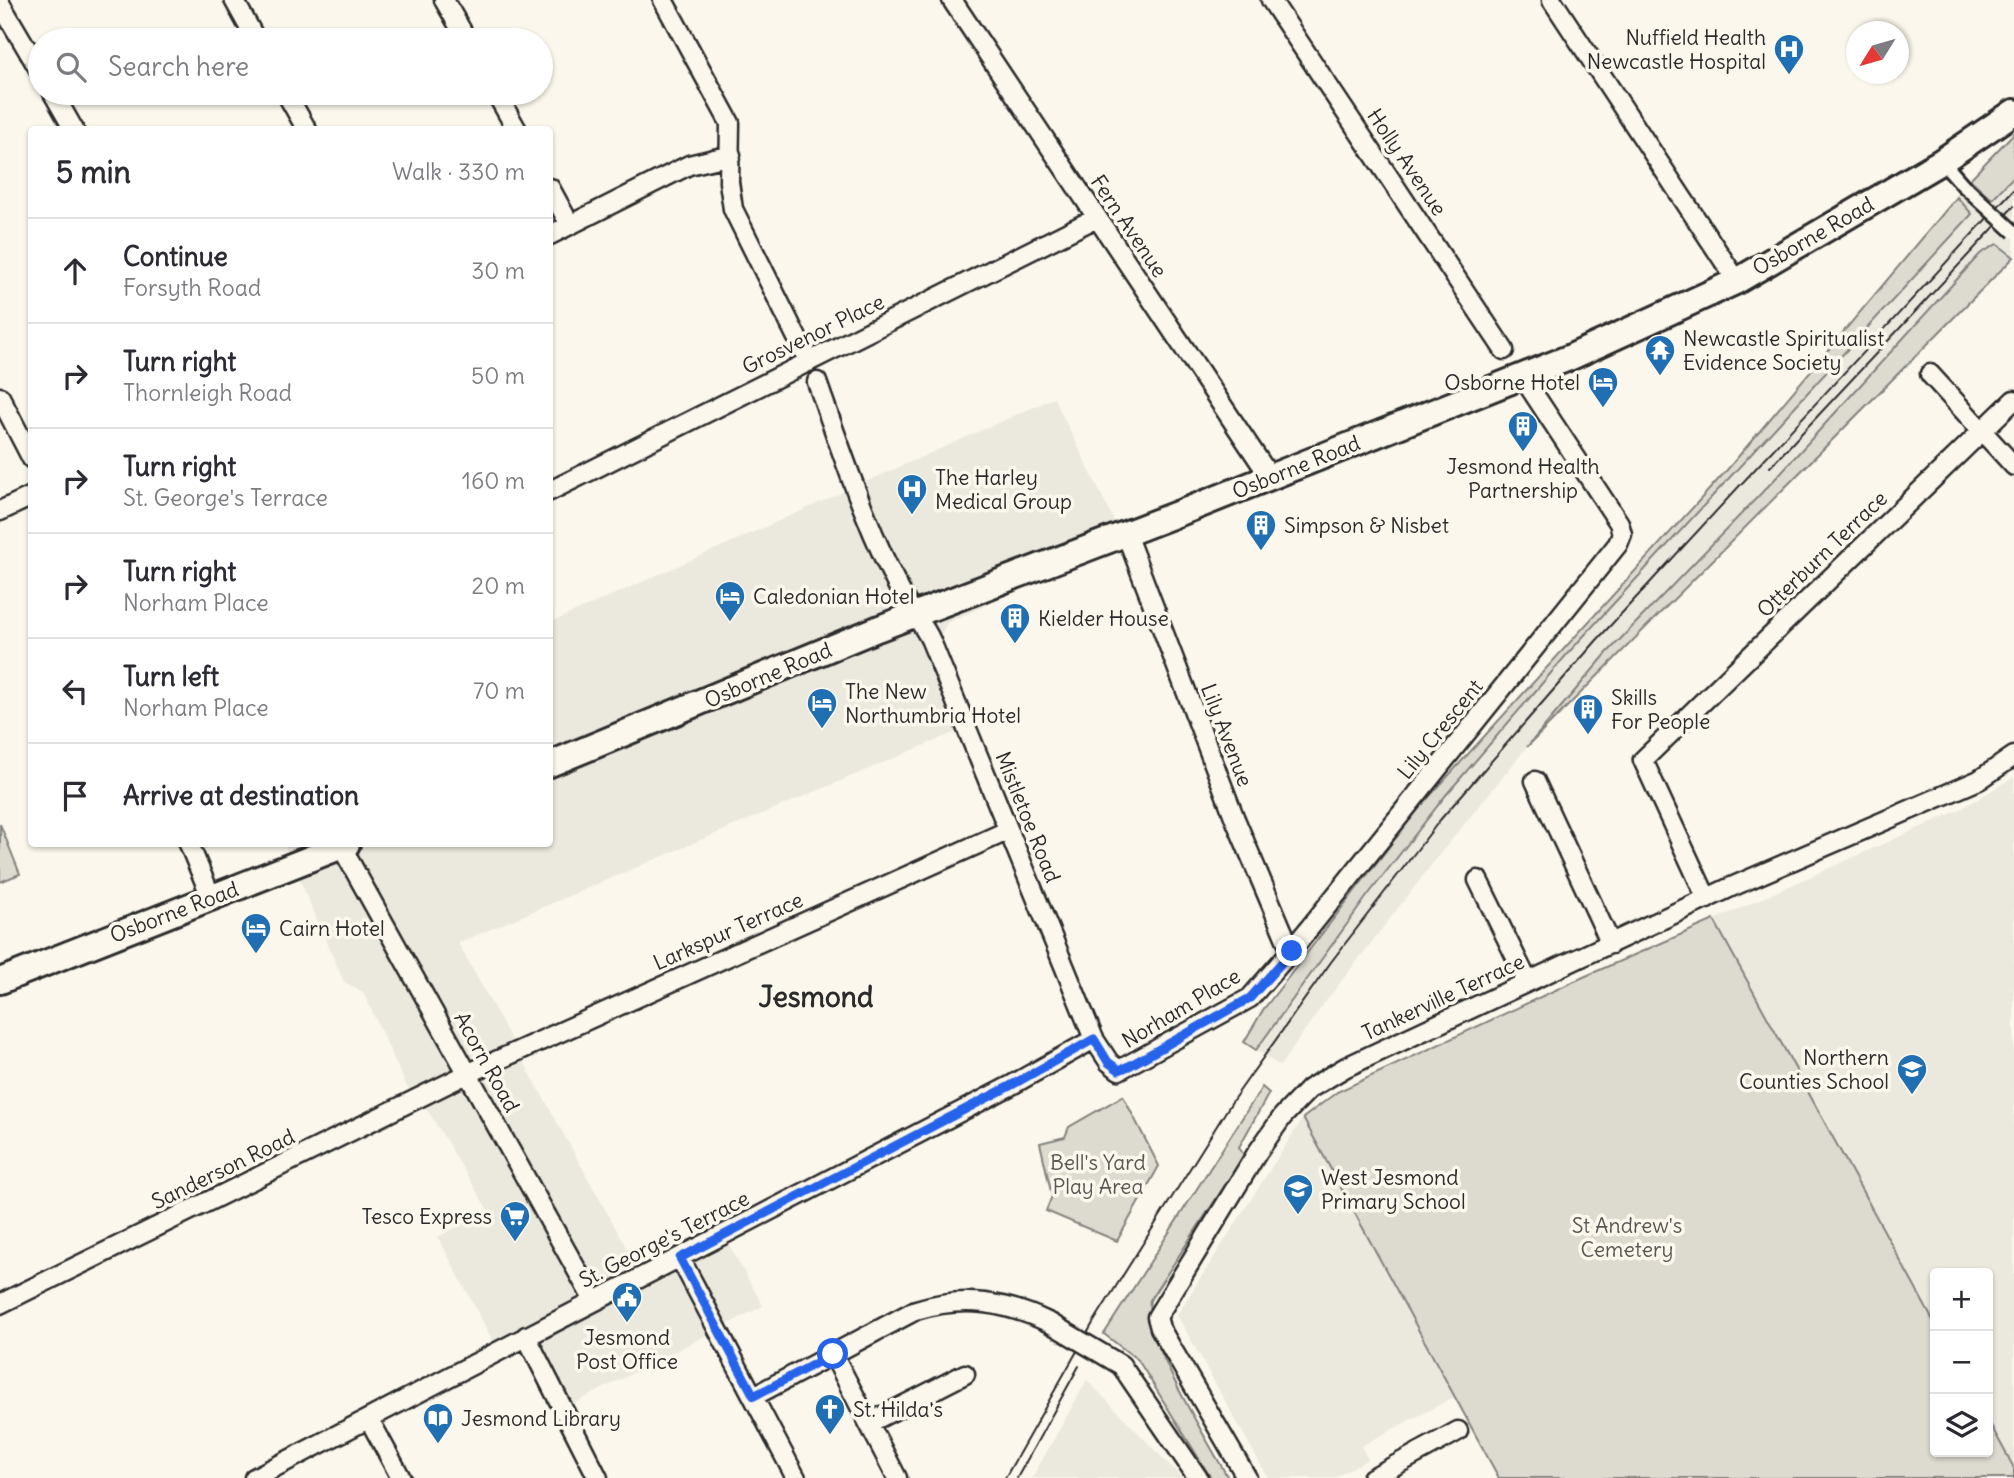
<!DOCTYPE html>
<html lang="en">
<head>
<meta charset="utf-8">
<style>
	:root { --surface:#fff; --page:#f7f7f7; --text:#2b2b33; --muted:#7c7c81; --line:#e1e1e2 }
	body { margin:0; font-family:Delius,sans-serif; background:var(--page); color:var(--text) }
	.controls { position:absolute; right:21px; bottom:21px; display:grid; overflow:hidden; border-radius:7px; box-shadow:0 2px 5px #0004 }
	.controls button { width:63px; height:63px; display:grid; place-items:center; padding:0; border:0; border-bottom:2px solid var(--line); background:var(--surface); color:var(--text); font:35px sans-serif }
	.compass { position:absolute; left:1846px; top:21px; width:63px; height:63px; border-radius:50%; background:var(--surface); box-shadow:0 2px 5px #0004; rotate:233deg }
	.stop { position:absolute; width:21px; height:21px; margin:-16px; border:5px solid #2563eb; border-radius:50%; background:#fff }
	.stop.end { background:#2563eb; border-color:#fff; box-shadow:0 2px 7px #0008 }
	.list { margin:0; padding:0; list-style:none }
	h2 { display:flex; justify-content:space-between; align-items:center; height:91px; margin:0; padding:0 28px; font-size:30px }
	h2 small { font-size:23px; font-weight:400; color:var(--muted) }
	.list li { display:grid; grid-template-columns:46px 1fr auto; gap:21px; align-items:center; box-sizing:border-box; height:105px; padding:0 28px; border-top:2px solid var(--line) }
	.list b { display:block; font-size:26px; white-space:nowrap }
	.list p { margin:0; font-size:23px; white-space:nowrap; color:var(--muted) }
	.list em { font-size:23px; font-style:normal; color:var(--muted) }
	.icon { flex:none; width:38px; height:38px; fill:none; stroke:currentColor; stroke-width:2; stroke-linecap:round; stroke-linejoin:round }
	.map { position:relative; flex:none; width:2014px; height:1478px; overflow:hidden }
	.search { position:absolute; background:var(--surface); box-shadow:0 2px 5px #0004; left:28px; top:28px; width:525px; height:77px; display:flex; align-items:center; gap:18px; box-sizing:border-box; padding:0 24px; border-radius:38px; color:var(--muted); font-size:26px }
	.panel { position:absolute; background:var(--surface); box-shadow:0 2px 5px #0004; left:28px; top:126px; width:525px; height:721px; border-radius:7px }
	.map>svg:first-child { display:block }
</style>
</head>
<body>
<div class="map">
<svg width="2014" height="1478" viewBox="0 0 2014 1478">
	<rect width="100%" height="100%" fill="#fbf7ec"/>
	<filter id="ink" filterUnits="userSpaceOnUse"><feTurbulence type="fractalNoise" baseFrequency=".0143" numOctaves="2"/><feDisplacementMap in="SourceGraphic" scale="14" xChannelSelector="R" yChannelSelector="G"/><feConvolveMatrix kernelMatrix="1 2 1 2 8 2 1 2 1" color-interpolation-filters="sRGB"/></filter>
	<g filter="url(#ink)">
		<path fill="#ebe8de" d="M2014 133V257L1527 747 1440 854 1319 1010 1280 1066 1244 1042 1263 1010 1419 808 1727 470 1970 179Z
			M1054 398 1124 541 947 623 928 659 958 731 458 943 646 1283 728 1243 763 1306 573 1404 531 1328 495 1345 438 1237 488 1210 430 1114 406 1085 363 992 344 982 284 844H550V623Z
			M2014 777V1468L1988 1420V1273H1935V1324L1714 920 1961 809Z
			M1303 1118 1454 1397 1361 1446 1368 1459 1334 1478H1268L1177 1315Z
			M1087 1380 1182 1478H1032Z"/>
		<path fill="#dddad0" stroke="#84827e" stroke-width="2" d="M2014 133V176L1992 199 1970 179Z
			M1957 197 1972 214 1569 652 1446 795 1368 895 1256 1050 1244 1042 1263 1010 1419 808 1727 470Z
			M1997 244 2014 257 1527 747 1607 653 1774 480 1980 254Z
			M0 824 20 874 0 882Z
			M1714 920 1935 1324V1452H1988V1420L2014 1468V1478H1499L1303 1118 1337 1092 1579 979Z
			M1262 1087 1269 1093 1239 1147 1244 1156 1150 1300C1142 1338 1208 1440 1228 1478H1211L1138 1360 1104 1334Z
			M1123 1096 1159 1166 1117 1241 1046 1211 1052 1196 1040 1143 1065 1137 1069 1127Z"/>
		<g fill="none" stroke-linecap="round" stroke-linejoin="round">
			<g stroke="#2b2b2b" stroke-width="18">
				<path id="pedestrian" d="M1942 161 1963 185"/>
			</g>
			<g stroke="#2b2b2b" stroke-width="23">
				<path id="minor" d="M234 0 256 40
					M444 0 467 40
					M663 0 730 123 729 182 733 209 809 362
					M952 0 1270 477
					M1271 0 1504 350
					M1552 0 1737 281
					M0 3 40 71
					M53 93 74 130
					M286 93 307 130
					M496 93 517 130
					M550 188 570 225
					M550 235 689 165 731 155
					M1930 374 2014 466
					M817 382C843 455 868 532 905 600 913 614 924 625 931 641L1094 1039 1109 1062 1119 1070 1250 998 1291 951 1618 544 1622 534 1619 523 1522 376
					M0 397 32 459
					M550 491 1096 218
					M0 511 32 496
					M1126 534 1235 819 1291 951
					M1535 781 1611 944
					M189 844 211 897
					M341 846 594 1301
					M1478 880 1528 982
					M1707 899 1643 760 2014 400
					M680 1258 796 1478
					M0 1304 467 1074 1007 831
					M526 1336 598 1478
					M833 1354 897 1478
					M1121 1365 1198 1478
					M754 1396 916 1310C964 1295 1006 1302 1050 1323
					M369 1419 401 1478
					M869 1423 965 1374
					M254 1478 1010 1086 1094 1039
					M1247 1478 1160 1328 1157 1317 1257 1153 1283 1116 1309 1089 1346 1067 1729 888 1979 780 2014 756
					M1372 1478 1458 1431"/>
			</g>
			<g stroke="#2b2b2b" stroke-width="30">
				<path id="secondary" d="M550 764 877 629 1190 509 1571 357 1737 281 1942 161 2014 112
					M0 981 347 844"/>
			</g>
			<use href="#pedestrian" stroke="#fbf7ec" stroke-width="12"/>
			<use href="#minor" stroke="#fbf7ec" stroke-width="18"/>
			<use href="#secondary" stroke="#fbf7ec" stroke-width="24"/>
			<path stroke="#2b2b2b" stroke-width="2" d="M1770 467 2014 206
				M1005 1478 1093 1323 1233 1100 1331 962 1440 820 1597 640 2014 189
				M1017 1478 1079 1366"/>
			<g stroke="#2b2b2b" stroke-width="18" stroke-linecap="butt">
				<path id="pedestrian-bridge" d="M1963 185 2014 232"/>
			</g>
			<g stroke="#2b2b2b" stroke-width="23" stroke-linecap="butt">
				<path id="minor-bridge" d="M1050 1323 1121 1365"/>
			</g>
			<use href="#pedestrian-bridge" stroke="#fbf7ec" stroke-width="12"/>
			<use href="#minor-bridge" stroke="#fbf7ec" stroke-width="18"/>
		</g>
	</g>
	<g fill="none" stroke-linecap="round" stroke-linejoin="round" filter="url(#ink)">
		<path stroke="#2563eb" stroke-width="9" d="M833 1354 754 1396 680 1258 1010 1086 1094 1039 1108 1062 1119 1070 1129 1066 1250 998 1292 951"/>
	</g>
	<defs>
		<g id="hospital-pin" transform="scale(1.575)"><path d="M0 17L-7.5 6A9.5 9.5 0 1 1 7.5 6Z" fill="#1f6fb2" stroke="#fbf7ec"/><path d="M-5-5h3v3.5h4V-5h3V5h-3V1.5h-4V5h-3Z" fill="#fff"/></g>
		<g id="temple-pin" transform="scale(1.575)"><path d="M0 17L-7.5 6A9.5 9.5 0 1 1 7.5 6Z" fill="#1f6fb2" stroke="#fbf7ec"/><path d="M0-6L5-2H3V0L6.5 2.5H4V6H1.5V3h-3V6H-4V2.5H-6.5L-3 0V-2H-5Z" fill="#fff"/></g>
		<g id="hotel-pin" transform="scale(1.575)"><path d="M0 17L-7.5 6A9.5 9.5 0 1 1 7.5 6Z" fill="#1f6fb2" stroke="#fbf7ec"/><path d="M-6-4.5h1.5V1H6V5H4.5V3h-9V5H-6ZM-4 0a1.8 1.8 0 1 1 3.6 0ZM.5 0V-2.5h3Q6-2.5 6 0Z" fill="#fff"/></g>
		<g id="building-pin" transform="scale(1.575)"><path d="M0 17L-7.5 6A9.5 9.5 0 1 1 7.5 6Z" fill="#1f6fb2" stroke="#fbf7ec"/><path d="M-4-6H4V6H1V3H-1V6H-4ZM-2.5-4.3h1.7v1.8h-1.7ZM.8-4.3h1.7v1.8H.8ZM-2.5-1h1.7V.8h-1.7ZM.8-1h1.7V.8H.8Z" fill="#fff"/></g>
		<g id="school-pin" transform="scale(1.575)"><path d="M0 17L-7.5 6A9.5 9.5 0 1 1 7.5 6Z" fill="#1f6fb2" stroke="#fbf7ec"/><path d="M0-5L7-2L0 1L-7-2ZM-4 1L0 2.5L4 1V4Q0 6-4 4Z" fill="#fff"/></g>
		<g id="supermarket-pin" transform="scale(1.575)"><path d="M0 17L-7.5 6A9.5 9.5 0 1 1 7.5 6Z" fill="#1f6fb2" stroke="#fbf7ec"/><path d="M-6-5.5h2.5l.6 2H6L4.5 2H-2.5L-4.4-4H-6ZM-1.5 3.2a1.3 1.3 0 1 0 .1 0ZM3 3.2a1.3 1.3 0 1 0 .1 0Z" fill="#fff"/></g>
		<g id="civic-pin" transform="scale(1.575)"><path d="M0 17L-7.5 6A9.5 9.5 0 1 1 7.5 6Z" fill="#1f6fb2" stroke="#fbf7ec"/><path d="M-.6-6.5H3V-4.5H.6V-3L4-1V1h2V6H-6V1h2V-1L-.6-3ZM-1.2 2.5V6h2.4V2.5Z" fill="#fff"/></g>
		<g id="church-pin" transform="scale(1.575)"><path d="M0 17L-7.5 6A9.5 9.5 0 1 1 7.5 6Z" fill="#1f6fb2" stroke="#fbf7ec"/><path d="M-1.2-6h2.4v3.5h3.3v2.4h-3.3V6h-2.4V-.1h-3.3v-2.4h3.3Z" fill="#fff"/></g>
		<g id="library-pin" transform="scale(1.575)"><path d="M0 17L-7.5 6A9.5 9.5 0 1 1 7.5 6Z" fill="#1f6fb2" stroke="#fbf7ec"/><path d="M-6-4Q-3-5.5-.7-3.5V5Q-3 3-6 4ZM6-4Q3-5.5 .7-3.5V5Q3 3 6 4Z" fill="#fff"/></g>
	</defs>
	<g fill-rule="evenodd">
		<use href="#hospital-pin" x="1789" y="49"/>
		<use href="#temple-pin" x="1660" y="350"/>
		<use href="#hotel-pin" x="1603" y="382"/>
		<use href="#building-pin" x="1523" y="426"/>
		<use href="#hospital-pin" x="912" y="489"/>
		<use href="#building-pin" x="1261" y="525"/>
		<use href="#hotel-pin" x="730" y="596"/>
		<use href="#building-pin" x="1015" y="618"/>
		<use href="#hotel-pin" x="822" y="703"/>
		<use href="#building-pin" x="1588" y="709"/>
		<use href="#hotel-pin" x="256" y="928"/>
		<use href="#school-pin" x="1912" y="1069"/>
		<use href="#school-pin" x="1298" y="1189"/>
		<use href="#supermarket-pin" x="515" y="1216"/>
		<use href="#civic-pin" x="627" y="1297"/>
		<use href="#church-pin" x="830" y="1409"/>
		<use href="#library-pin" x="438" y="1418"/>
	</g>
	<g text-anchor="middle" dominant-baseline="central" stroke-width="7" stroke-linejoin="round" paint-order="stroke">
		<g font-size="21" fill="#2b2b2b" stroke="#fbf7ec" text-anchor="start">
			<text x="1766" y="37" text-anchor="end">Nuffield Health<tspan x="1766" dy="24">Newcastle Hospital</tspan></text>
			<text x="1683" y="338">Newcastle Spiritualist<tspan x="1683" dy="24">Evidence Society</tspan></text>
			<text x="1580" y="382" text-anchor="end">Osborne Hotel</text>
			<text x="1523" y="466" text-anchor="middle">Jesmond Health<tspan x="1523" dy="24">Partnership</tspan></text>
			<text x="935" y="477">The Harley<tspan x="935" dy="24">Medical Group</tspan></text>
			<text x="1284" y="525">Simpson &amp; Nisbet</text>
			<text x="753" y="596">Caledonian Hotel</text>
			<text x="1038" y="618">Kielder House</text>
			<text x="845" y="691">The New<tspan x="845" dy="24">Northumbria Hotel</tspan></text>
			<text x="1611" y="697">Skills<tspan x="1611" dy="24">For People</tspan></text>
			<text x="279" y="928">Cairn Hotel</text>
			<text x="1889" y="1057" text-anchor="end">Northern<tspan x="1889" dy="24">Counties School</tspan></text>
			<text x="1321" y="1177">West Jesmond<tspan x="1321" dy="24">Primary School</tspan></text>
			<text x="492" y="1216" text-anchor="end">Tesco Express</text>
			<text x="627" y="1337" text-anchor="middle">Jesmond<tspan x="627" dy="24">Post Office</tspan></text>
			<text x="853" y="1409">St. Hilda's</text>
			<text x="461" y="1418">Jesmond Library</text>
		</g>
		<g font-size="21" fill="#2b2b2b" stroke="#fbf7ec">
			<text transform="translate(1407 162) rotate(56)">Holly Avenue</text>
			<text transform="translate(1129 226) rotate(56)">Fern Avenue</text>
			<text transform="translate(1813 236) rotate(-30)">Osborne Road</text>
			<text transform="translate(813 334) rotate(-26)">Grosvenor Place</text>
			<text transform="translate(1296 467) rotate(-22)">Osborne Road</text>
			<text transform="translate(1822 554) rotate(-44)">Otterburn Terrace</text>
			<text transform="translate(768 675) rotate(-23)">Osborne Road</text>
			<text transform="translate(1440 729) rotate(-51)">Lily Crescent</text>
			<text transform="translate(1227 735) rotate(69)">Lily Avenue</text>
			<text transform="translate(1028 817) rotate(68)">Mistletoe Road</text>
			<text transform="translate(174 912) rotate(-21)">Osborne Road</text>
			<text transform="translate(728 931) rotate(-24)">Larkspur Terrace</text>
			<text transform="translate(1443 997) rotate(-25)">Tankerville Terrace</text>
			<text transform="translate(1181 1008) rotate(-31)">Norham Place</text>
			<text transform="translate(487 1062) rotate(61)">Acorn Road</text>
			<text transform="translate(223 1169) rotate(-26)">Sanderson Road</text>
			<text transform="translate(664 1239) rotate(-27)">St. George's Terrace</text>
		</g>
		<g font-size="21" fill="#585754" stroke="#fbf7ec">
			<text x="1098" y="1162">Bell's Yard<tspan x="1098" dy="24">Play Area</tspan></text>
			<text x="1627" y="1225">St Andrew's<tspan x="1627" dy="24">Cemetery</tspan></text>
		</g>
		<g font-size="28" font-weight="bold" fill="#2b2b2b" stroke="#fbf7ec">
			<text x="816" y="997">Jesmond</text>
		</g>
	</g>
</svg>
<div class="controls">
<button>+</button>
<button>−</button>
<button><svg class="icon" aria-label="layers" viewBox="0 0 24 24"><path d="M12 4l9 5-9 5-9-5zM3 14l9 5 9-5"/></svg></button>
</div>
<svg class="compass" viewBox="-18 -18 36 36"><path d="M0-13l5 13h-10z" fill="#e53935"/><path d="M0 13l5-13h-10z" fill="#7c7c81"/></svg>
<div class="stop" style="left:833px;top:1354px"></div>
<div class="stop end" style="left:1292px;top:951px"></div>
<div class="search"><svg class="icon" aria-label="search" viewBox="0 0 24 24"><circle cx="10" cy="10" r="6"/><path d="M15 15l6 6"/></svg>Search here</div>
<section class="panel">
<h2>5 min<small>Walk · 330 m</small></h2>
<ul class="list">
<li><svg class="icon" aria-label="ahead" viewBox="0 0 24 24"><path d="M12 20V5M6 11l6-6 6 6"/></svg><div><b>Continue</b><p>Forsyth Road</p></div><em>30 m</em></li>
<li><svg class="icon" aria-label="right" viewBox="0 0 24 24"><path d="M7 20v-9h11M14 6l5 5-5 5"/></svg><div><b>Turn right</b><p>Thornleigh Road</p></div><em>50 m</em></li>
<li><svg class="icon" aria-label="right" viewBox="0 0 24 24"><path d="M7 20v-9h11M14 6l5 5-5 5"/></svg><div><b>Turn right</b><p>St. George's Terrace</p></div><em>160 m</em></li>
<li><svg class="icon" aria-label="right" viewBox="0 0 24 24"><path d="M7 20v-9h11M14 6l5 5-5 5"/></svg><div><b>Turn right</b><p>Norham Place</p></div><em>20 m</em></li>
<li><svg class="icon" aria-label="left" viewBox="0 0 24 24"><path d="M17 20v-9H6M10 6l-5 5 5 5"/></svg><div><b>Turn left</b><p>Norham Place</p></div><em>70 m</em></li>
<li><svg class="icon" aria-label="arrive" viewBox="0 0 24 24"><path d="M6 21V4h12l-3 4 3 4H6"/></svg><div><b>Arrive at destination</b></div></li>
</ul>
</section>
</div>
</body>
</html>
